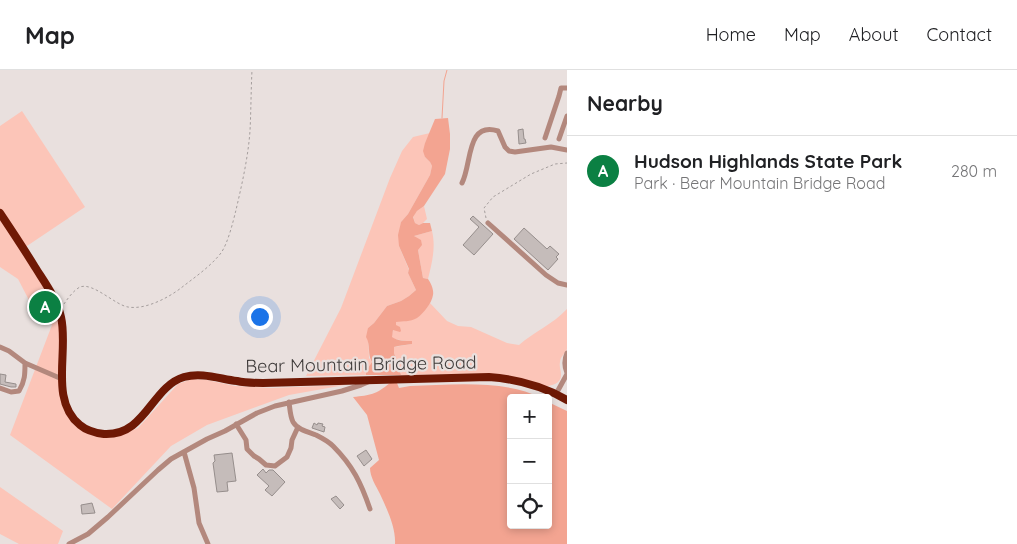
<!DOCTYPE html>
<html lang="en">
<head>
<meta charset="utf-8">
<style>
	:root { --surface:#fff; --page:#f6f6f6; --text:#202124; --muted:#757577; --line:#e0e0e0; --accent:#0b8043 }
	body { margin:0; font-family:Quicksand,sans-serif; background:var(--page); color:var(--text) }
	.controls { position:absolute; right:15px; bottom:15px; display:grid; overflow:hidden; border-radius:5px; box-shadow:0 2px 8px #0003 }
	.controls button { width:45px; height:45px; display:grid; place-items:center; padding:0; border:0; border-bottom:1px solid var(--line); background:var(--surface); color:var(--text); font:25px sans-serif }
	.you { position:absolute; left:259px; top:246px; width:18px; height:18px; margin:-12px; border:4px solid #fff; border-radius:50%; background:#1a73e8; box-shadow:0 0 0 8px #1a73e833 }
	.badge { display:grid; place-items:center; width:32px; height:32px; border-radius:50%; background:var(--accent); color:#fff; font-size:16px; font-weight:700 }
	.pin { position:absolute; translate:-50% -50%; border:2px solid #fff; box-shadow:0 1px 5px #0006 }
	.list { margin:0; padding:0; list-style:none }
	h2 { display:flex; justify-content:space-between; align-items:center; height:65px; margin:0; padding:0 20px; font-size:21px }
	h2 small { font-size:16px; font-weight:400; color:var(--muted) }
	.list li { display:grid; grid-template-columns:32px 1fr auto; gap:15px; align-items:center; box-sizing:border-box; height:70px; padding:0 20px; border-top:1px solid var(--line) }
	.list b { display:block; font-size:19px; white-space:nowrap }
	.list p { margin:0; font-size:16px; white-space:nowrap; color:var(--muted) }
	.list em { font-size:16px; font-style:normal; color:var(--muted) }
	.icon { flex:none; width:28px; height:28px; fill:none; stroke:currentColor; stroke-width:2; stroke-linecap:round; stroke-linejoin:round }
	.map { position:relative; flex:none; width:567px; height:474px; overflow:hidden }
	header { display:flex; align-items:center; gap:30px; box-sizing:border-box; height:70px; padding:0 25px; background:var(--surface); border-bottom:1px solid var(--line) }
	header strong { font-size:24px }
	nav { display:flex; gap:28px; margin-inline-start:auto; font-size:18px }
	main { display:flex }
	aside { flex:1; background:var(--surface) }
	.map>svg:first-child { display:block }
</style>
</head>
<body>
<header>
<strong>Map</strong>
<nav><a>Home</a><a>Map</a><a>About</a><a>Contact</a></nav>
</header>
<main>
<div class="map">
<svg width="567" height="474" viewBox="0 0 567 474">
	<rect width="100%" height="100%" fill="#e9e0de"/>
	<path fill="#fcc5b8" d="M22 41 85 137 21 180 58 241 61 251V325L64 340 73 354 91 365 114 367 138 358 178 314 192 309 207 310 235 316 271 318 345 315 289 325 207 355 171 376 112 439 10 365 52 255 31 234 18 209 0 197V56Z
		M430 63 425 73V87L430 92 432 96 430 105 408 144 401 152 399 176 409 200 408 203 416 220 409 226 401 231 387 236 374 253 368 258 369 288 372 292 366 301V305L306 306 341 238 390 108 402 81 413 67Z
		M424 136 427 149 423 153 419 155 415 153 413 146 417 141Z
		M432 161C436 177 432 193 428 209L423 208 418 180C420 175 418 170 414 166Z
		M430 233 447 251 458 256 471 257 507 273 519 275C534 262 553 254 567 239 567 248 567 272 567 279 565 284 560 287 560 292 559 297 561 300 561 304 562 313 552 316 545 316L485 304 401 305 394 283V277L412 274V272L394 269 391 267 396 252 426 239Z
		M0 417 63 461 58 474H19L0 464Z"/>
	<path fill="#f3a491" d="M448 48 450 64V79L445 104 424 136 417 141 413 147 415 153 419 155 423 153H430L432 161 414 166 421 170 422 175 418 180 423 208 428 209C431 213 434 220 433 225 432 233 423 244 417 248 410 252 403 251 396 252V255L400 257 401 261 400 262 393 260 392 267C397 271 405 271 412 271V274L398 276 394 277V283L401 305H366V301L372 292C367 284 371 275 366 267L368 258 374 253 387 236 401 231 409 226 416 220 408 203 409 199 399 176 398 165 401 152 408 144 430 105 432 96 430 92 425 87 423 81 425 73 435 49Z
		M390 313H397L399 318 410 316C450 315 504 309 541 328H511V455H548V332L567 341V474H395C396 458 387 439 380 424 376 416 370 407 370 398L379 390 367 345 353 327C371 325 375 325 390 313Z"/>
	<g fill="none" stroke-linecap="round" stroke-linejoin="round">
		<path stroke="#f3a491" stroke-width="1" d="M442 48 444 11 447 0"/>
	</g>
	<path fill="#c5bcba" stroke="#968e8c" d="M523 59 524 69H525L526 73 519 74 518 60Z
		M473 146 493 164 474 185 463 175 479 157 470 149Z
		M524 158 547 179 550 176 559 184 556 187 558 189 548 200 514 169Z
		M0 304 6 305 5 312 16 314V317H11L0 314Z
		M314 353 317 355 318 353 323 354 322 356 325 357 324 362 312 358Z
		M366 380 372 389 364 396 357 386Z
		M232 383 236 411 227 412 228 421 217 422 213 393 215 391 214 385Z
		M263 399 266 403 269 400H273L285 412 272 426 265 420 269 416 257 405Z
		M336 426 344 435 340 439 331 429Z
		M92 433 95 443 82 444 81 435Z"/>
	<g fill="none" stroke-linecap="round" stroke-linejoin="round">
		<path stroke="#a59e9d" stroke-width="1" stroke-dasharray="2.5 2.5" stroke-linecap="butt" d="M486 148 484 138 493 127 531 104 555 94 567 93
			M64 234C68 228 74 220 80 217 93 212 115 235 128 237 145 240 168 228 181 218 195 207 210 197 221 183 228 173 233 152 236 140 242 114 248 88 250 61 251 41 251 20 252 0"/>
		<path stroke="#b3887d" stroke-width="5" d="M545 68 559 26 561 18H567
			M559 69 567 46
			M462 113C472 94 466 51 498 61L505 77 509 81 515 82 551 77 567 80
			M488 153 546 205 558 213 567 215
			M0 277 9 281 25 293 62 309
			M567 283C564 290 564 296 567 303
			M0 318 11 322 19 321C25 311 25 304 25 293
			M556 324 567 304
			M289 332C290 339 290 346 293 352 298 360 308 362 316 365 322 368 328 371 333 376 353 396 361 413 370 439
			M236 354 246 370 247 379 254 386 259 389 266 395 275 396 287 387 291 378 292 370 298 357
			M184 382 194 418 199 453 208 474
			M69 474 88 464 108 447 158 400 171 389 207 369 225 361 257 343 275 336 342 321 361 315 368 312"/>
		<path stroke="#6f1905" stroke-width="8" d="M0 143C12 161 24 179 35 197 45 213 57 229 61 247 69 281 49 330 80 355 87 361 96 363 104 364 146 366 151 317 184 307 202 302 220 309 237 311 245 313 254 313 263 313L489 307C516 309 543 316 567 330"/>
	</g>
	<g text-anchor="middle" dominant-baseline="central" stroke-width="4.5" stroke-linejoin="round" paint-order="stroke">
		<g font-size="18" fill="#403c3b" stroke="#e9e0de">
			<text transform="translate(361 294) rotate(-1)">Bear Mountain Bridge Road</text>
		</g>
	</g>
</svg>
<div class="controls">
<button>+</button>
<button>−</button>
<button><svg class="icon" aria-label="locate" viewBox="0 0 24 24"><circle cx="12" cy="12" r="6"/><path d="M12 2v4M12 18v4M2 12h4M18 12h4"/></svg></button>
</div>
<div class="you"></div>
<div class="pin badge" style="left:45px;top:237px">A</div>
</div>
<aside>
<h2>Nearby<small></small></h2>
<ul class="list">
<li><span class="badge">A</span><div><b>Hudson Highlands State Park</b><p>Park · Bear Mountain Bridge Road</p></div><em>280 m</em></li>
</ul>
</aside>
</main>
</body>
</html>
